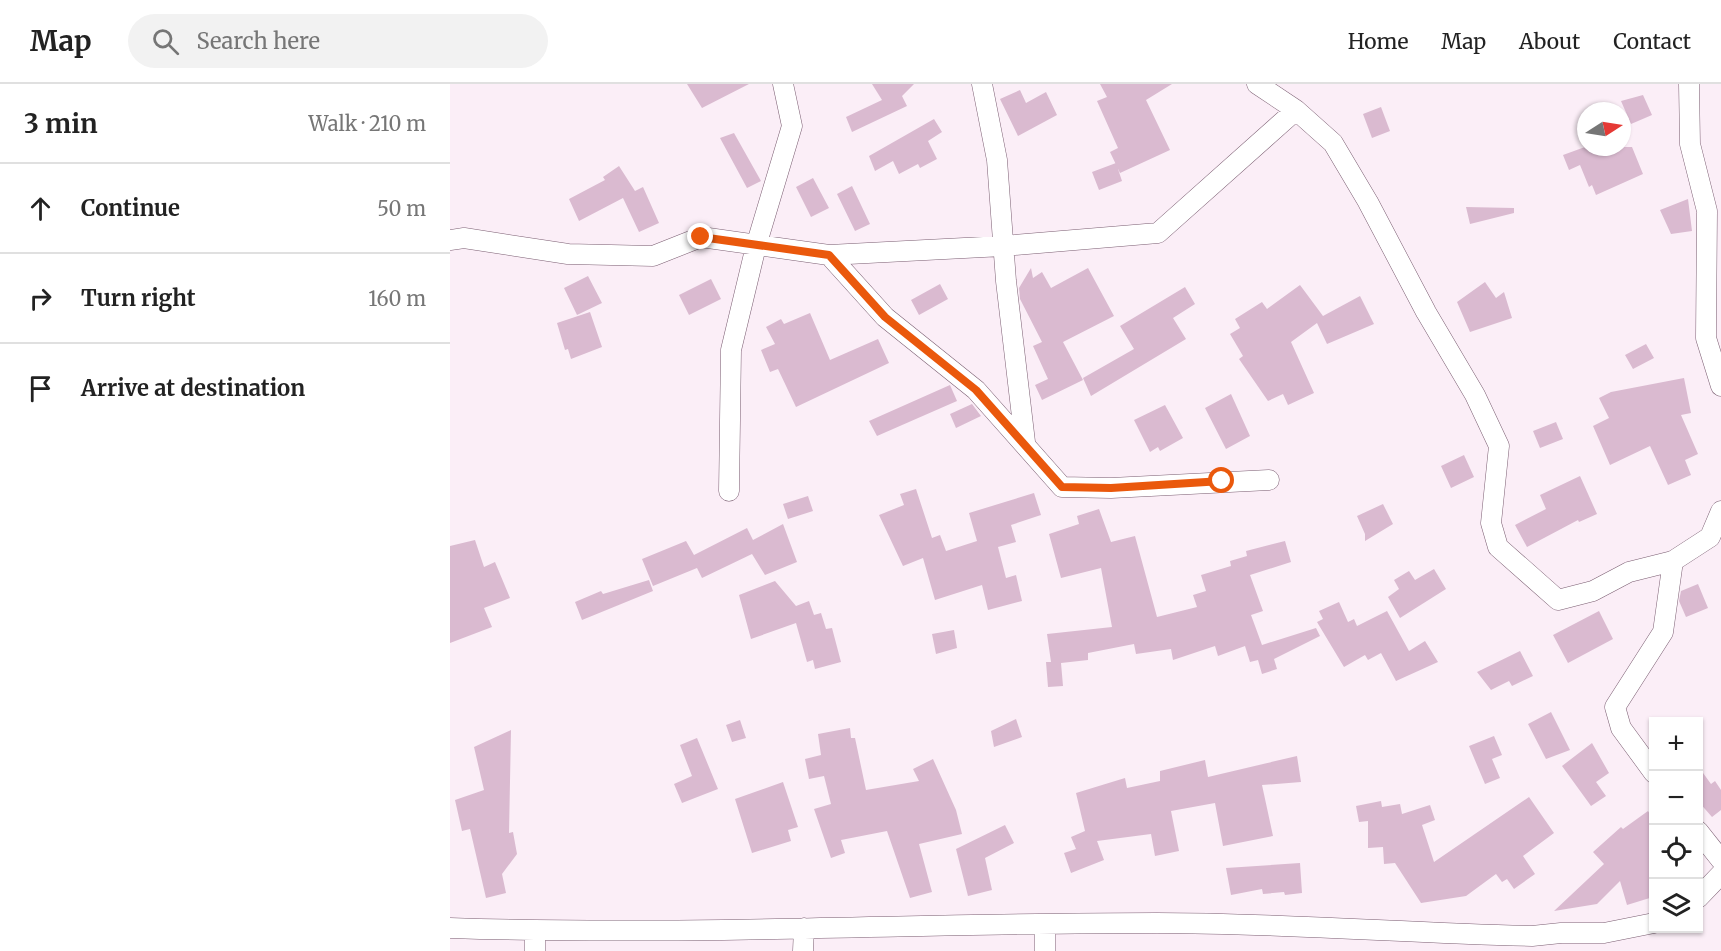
<!DOCTYPE html>
<html lang="en">
<head>
<meta charset="utf-8">
<style>
	:root { --surface:#fff; --page:#f2f2f2; --text:#222; --muted:#767676; --line:#e0e0e0 }
	body { margin:0; font-family:Merriweather,serif; background:var(--page); color:var(--text) }
	.controls { position:absolute; right:18px; bottom:18px; display:grid; overflow:hidden; border-radius:0px; box-shadow:0 2px 4px #0004 }
	.controls button { width:54px; height:54px; display:grid; place-items:center; padding:0; border:0; border-bottom:2px solid var(--line); background:var(--surface); color:var(--text); font:30px sans-serif }
	.compass { position:absolute; left:1127px; top:18px; width:54px; height:54px; border-radius:50%; background:var(--surface); box-shadow:0 2px 4px #0004; rotate:78deg }
	.stop { position:absolute; width:18px; height:18px; margin:-14px; border:4px solid #ea580c; border-radius:50%; background:#fff }
	.stop.end { background:#ea580c; border-color:#fff; box-shadow:0 2px 6px #0008 }
	.list { margin:0; padding:0; list-style:none }
	h2 { display:flex; justify-content:space-between; align-items:center; height:78px; margin:0; padding:0 24px; font-size:26px }
	h2 small { font-size:20px; font-weight:400; color:var(--muted) }
	.list li { display:grid; grid-template-columns:39px 1fr auto; gap:18px; align-items:center; box-sizing:border-box; height:90px; padding:0 24px; border-top:2px solid var(--line) }
	.list b { display:block; font-size:22px; white-space:nowrap }
	.list em { font-size:20px; font-style:normal; color:var(--muted) }
	.icon { flex:none; width:33px; height:33px; fill:none; stroke:currentColor; stroke-width:2; stroke-linecap:round; stroke-linejoin:round }
	.map { position:relative; flex:none; width:1271px; height:867px; overflow:hidden }
	header { display:flex; align-items:center; gap:36px; box-sizing:border-box; height:84px; padding:0 30px; background:var(--surface); border-bottom:2px solid var(--line) }
	header strong { font-size:28px }
	nav { display:flex; gap:33px; margin-inline-start:auto; font-size:21px }
	.search { width:420px; height:54px; background:var(--page); display:flex; align-items:center; gap:15px; box-sizing:border-box; padding:0 21px; border-radius:33px; color:var(--muted); font-size:22px }
	main { display:flex }
	aside { flex:1; background:var(--surface) }
	.map>svg:first-child { display:block }
</style>
</head>
<body>
<header>
<strong>Map</strong>
<div class="search"><svg class="icon" aria-label="search" viewBox="0 0 24 24"><circle cx="10" cy="10" r="6"/><path d="M15 15l6 6"/></svg>Search here</div>
<nav><a>Home</a><a>Map</a><a>About</a><a>Contact</a></nav>
</header>
<main>
<aside>
<h2>3 min<small>Walk · 210 m</small></h2>
<ul class="list">
<li><svg class="icon" aria-label="ahead" viewBox="0 0 24 24"><path d="M12 20V5M6 11l6-6 6 6"/></svg><div><b>Continue</b></div><em>50 m</em></li>
<li><svg class="icon" aria-label="right" viewBox="0 0 24 24"><path d="M7 20v-9h11M14 6l5 5-5 5"/></svg><div><b>Turn right</b></div><em>160 m</em></li>
<li><svg class="icon" aria-label="arrive" viewBox="0 0 24 24"><path d="M6 21V4h12l-3 4 3 4H6"/></svg><div><b>Arrive at destination</b></div></li>
</ul>
</aside>
<div class="map">
<svg width="1271" height="867" viewBox="0 0 1271 867">
	<rect width="100%" height="100%" fill="#fbeef7"/>
	<path fill="#dabad0" d="M237 0H299L252 24Z
		M422 0H464L452 12 457 22 402 48 396 33 432 16Z
		M650 0H722L696 16 720 66 670 89 660 68 668 64 647 17 657 13Z
		M570 6 576 19 596 8 607 31 568 52 550 15Z
		M1193 11 1202 31 1181 40 1171 17Z
		M931 23 940 47 922 54 913 30Z
		M484 35 492 48 478 57 487 75 470 84 468 80 449 90 443 77 425 87 419 72Z
		M284 49 311 97 297 104 270 54Z
		M1135 63H1182L1193 90 1146 111 1142 101 1139 103 1130 81 1119 86 1113 71Z
		M666 79 672 97 649 106 642 88Z
		M169 82 185 107 193 103 209 139 189 148 173 114 129 137 119 115 155 96 153 93Z
		M363 94 379 124 361 133 346 103Z
		M402 102 420 140 405 147 387 110Z
		M1238 115 1242 147 1221 150 1210 126Z
		M1016 123 1064 124V129L1020 140Z
		M581 184 583 194 592 188 601 204 638 184 664 232 613 258 633 296 592 316 585 301 598 295 583 262 592 258 570 215 569 204Z
		M138 192 152 219 127 231 114 204Z
		M261 195 271 215 239 231 229 211Z
		M1035 198 1046 214 1054 208 1062 234 1020 248 1007 218Z
		M490 200 498 215 469 231 461 216Z
		M850 201 873 232 910 212 924 240 877 260 867 239 841 258 864 309 838 321 833 310 818 317 789 275 793 272 780 250 790 244 785 235 812 218 817 225Z
		M735 203 745 220 723 234 736 255 641 312 633 294 684 265 670 242Z
		M140 228 152 263 121 275 118 265 115 266 107 239Z
		M360 229 380 276 428 255 439 279 346 323 328 285 320 288 311 266 325 260 316 243 331 235 334 240Z
		M1196 260 1204 274 1183 285 1175 271Z
		M1234 294 1241 329 1231 331 1248 370 1235 376 1241 391 1218 401 1200 362 1160 381 1143 342 1159 334 1149 314 1161 308Z
		M500 301 507 317 427 352 419 337Z
		M781 310 800 352 776 365 755 324Z
		M522 320 531 332 506 344 500 330Z
		M715 321 733 354 710 367 708 363 700 368 684 336Z
		M1106 338 1113 355 1090 364 1083 347Z
		M1014 371 1024 393 1001 404 991 382Z
		M1130 392 1147 430 1129 438 1128 436 1077 463 1065 441 1096 425 1090 411Z
		M466 405 482 454 490 451 496 467 527 457 519 429 584 409 591 431 561 441 566 458 548 463 556 494 566 491 572 517 538 526 532 501 485 516 473 474 453 482 429 431 454 421 450 410Z
		M358 412 363 427 338 435 333 420Z
		M933 420 943 440 915 457V450L907 432Z
		M649 425 661 458 685 452 707 533 747 523 743 511 756 507 751 491 781 482 780 477 797 472 796 467 835 457 841 478 800 491 813 527 801 531 812 561 866 544 870 552 824 575 827 585 812 590 808 576 800 578 795 562 768 572 765 562 723 576 721 565 686 570 684 560 638 569V576L611 579 613 602 598 603 596 578H601L597 550 662 543 651 484 611 494 599 450 629 440 627 432Z
		M333 440 347 478 315 491 302 470 252 494 247 484 203 502 192 475 236 457 244 471 297 444 303 456Z
		M25 456 34 483 45 478 60 514 34 524 42 543 0 559V462Z
		M984 485 996 505 950 534 938 513 949 505 944 496 959 487 965 496Z
		M199 496 203 507 132 536 125 518 151 507 153 510Z
		M325 497 346 522 359 517 364 531 371 529 376 545 382 544 391 578 365 585 363 576 357 578 346 539 301 555 289 511Z
		M1248 500 1258 524 1236 533 1229 517 1231 507Z
		M889 518 898 538 904 535 907 542 937 527 959 567 975 557 988 578 946 597 931 569 918 576 915 571 894 583 867 538 873 535 869 527Z
		M1149 527 1163 555 1118 579 1103 551Z
		M504 546 507 564 486 570 482 550Z
		M1070 567 1083 592 1062 602 1059 597 1041 606 1027 588Z
		M1101 628 1120 666 1096 675 1078 640Z
		M566 635 572 653 544 663 541 647Z
		M290 636 296 654 282 658 276 641Z
		M400 644 401 654H405L416 706 469 697 463 685 483 675 506 726 512 750 469 760 482 808 460 814 437 747 391 756 395 769 381 774 364 725 381 720 374 692 359 695 355 675 371 671 368 650Z
		M61 646 59 749 63 748 67 770 52 790 56 809 36 814 20 745 12 747 5 716 34 706 24 663Z
		M1044 652 1052 671 1042 675 1050 694 1035 700 1019 662Z
		M247 654 268 705 232 719 224 700 242 692 230 661Z
		M1142 659 1159 689 1146 698 1156 712 1141 722 1112 682Z
		M847 672 851 698 812 701 823 752 773 762 765 719 721 727 729 767 705 772 701 750 647 757 654 776 621 789 614 769 626 765 621 753 635 747 626 709 675 694 677 704 710 697V687L755 676 758 693Z
		M1248 682 1261 700 1265 697 1271 706V726L1262 733 1248 717Z
		M333 698 348 743 338 746 341 757 302 769 285 715Z
		M1079 713 1104 749 1073 772 1085 790 1064 805 1057 795 1052 798 1046 790 1016 812 971 819 945 779 934 780 933 763 918 764V737L909 738 906 722 931 717 932 723 950 720 952 730 980 721 985 736 972 741 984 778Z
		M1198 727 1203 735V813L1177 821 1170 797 1147 820 1104 827 1154 780 1143 768 1171 743 1173 745Z
		M555 741 564 759 535 774 542 806 518 812 506 765Z
		M850 779 852 809 835 811 834 808 813 810 812 805 781 811 776 784Z"/>
	<g fill="none" stroke-linecap="round" stroke-linejoin="round">
		<g stroke="#7b5e72" stroke-width="21">
			<path id="street" d="M532 0 547 76 556 197 575 358
				M807 0 846 26 883 59 918 118 976 228 1025 311 1049 362 1041 439 1048 463 1108 516 1143 507 1179 488 1223 477 1260 453 1271 427
				M1239 0 1240 60 1257 127 1256 254 1271 302
				M0 156 14 154 118 170 203 172 251 153 379 171 435 233 526 306 612 403 661 404 819 396
				M379 171 553 162 708 149 846 26
				M279 407 281 266 306 162 342 42 333 0
				M1204 689 1171 644 1165 623 1213 548 1223 477
				M1248 747 1271 776
				M1248 814 1271 790
				M0 844C236 852 471 839 707 839 832 839 957 849 1082 852L1111 849H1154L1204 839
				M85 847V867
				M353 867 354 844
				M595 867V840"/>
		</g>
		<use href="#street" stroke="#fff" stroke-width="20"/>
	</g>
	<g fill="none" stroke-linecap="round" stroke-linejoin="round">
		<path stroke="#ea580c" stroke-width="8" d="M251 153 379 171 435 233 526 306 612 403 661 404 772 397"/>
	</g>
</svg>
<div class="controls">
<button>+</button>
<button>−</button>
<button><svg class="icon" aria-label="locate" viewBox="0 0 24 24"><circle cx="12" cy="12" r="6"/><path d="M12 2v4M12 18v4M2 12h4M18 12h4"/></svg></button>
<button><svg class="icon" aria-label="layers" viewBox="0 0 24 24"><path d="M12 4l9 5-9 5-9-5zM3 14l9 5 9-5"/></svg></button>
</div>
<svg class="compass" viewBox="-18 -18 36 36"><path d="M0-13l5 13h-10z" fill="#e53935"/><path d="M0 13l5-13h-10z" fill="#767676"/></svg>
<div class="stop" style="left:772px;top:397px"></div>
<div class="stop end" style="left:251px;top:153px"></div>
</div>
</main>
</body>
</html>
